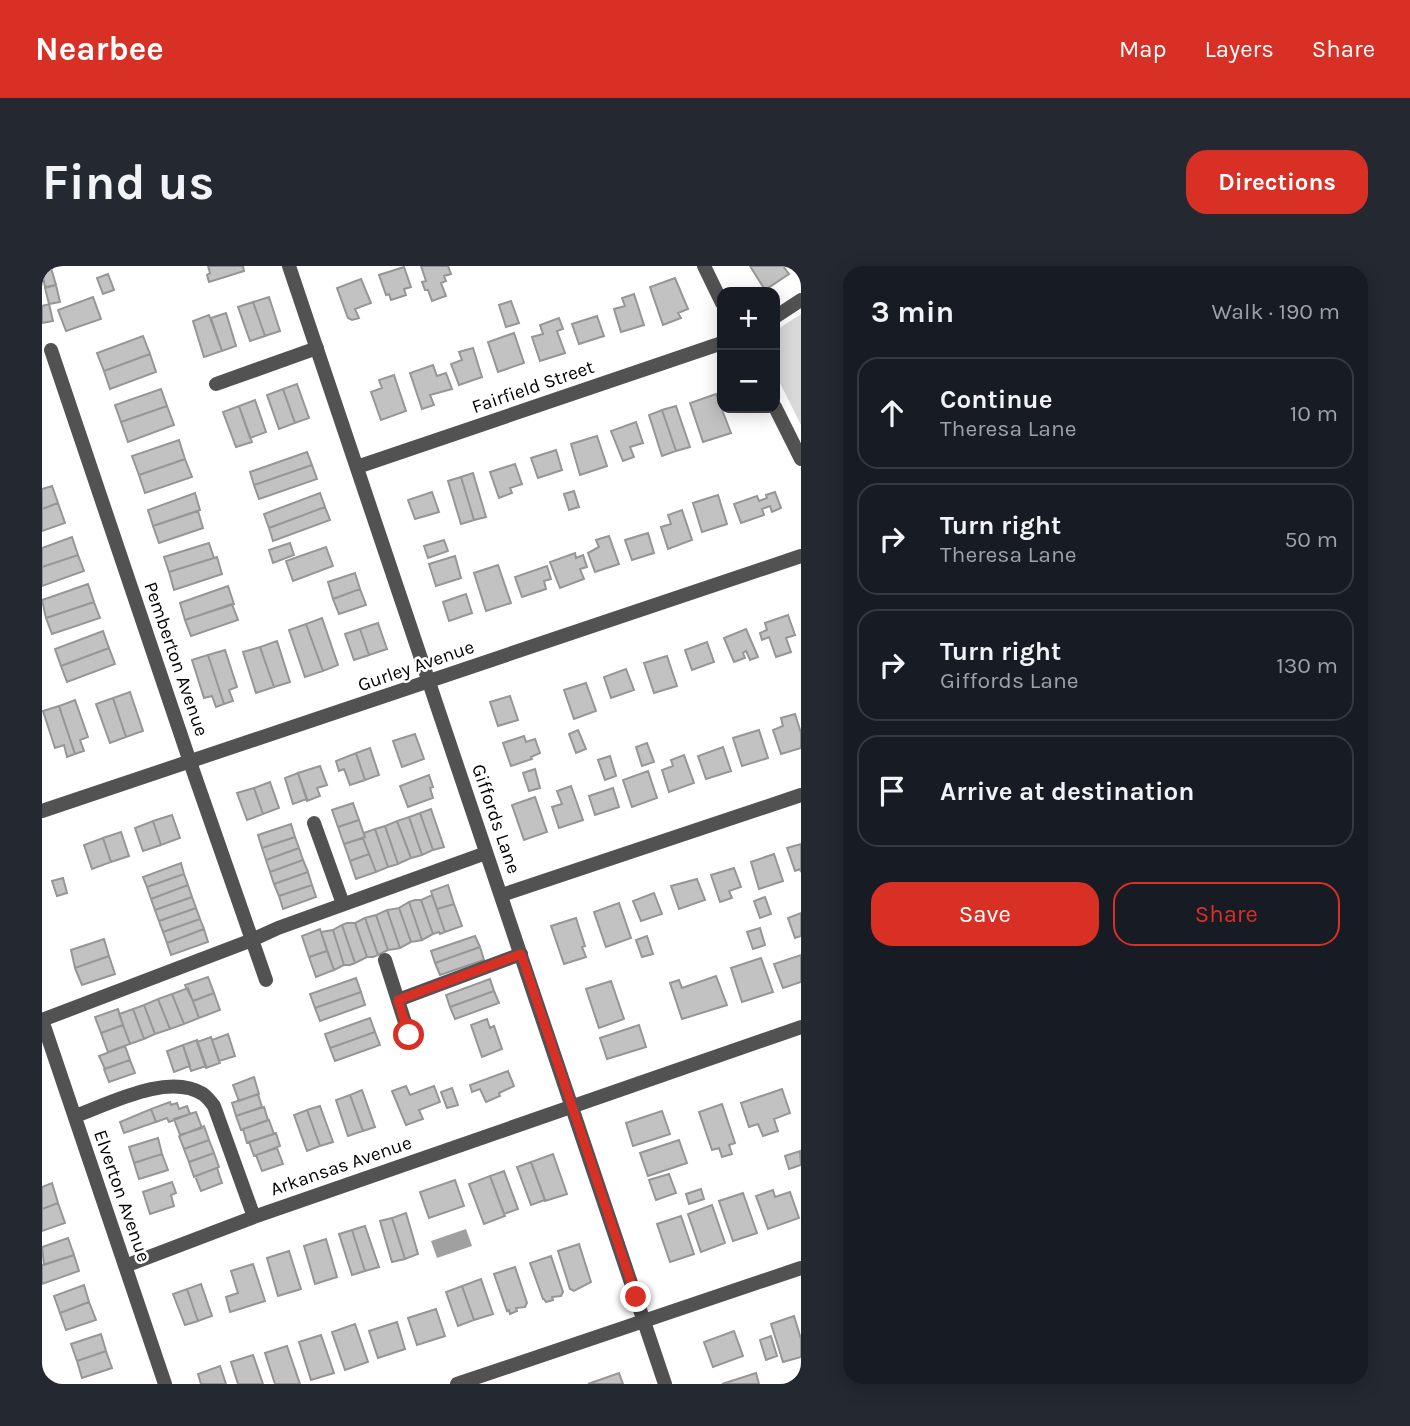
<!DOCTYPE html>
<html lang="en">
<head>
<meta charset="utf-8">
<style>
	:root { --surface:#171b24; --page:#242831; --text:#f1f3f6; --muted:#9ea1a6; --line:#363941; --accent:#d93025 }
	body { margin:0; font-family:Karla,sans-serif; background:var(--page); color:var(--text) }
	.controls { position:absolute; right:21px; top:21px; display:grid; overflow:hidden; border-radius:14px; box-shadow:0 4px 18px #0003 }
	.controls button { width:63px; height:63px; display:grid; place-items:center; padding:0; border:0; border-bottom:2px solid var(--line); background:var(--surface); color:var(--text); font:35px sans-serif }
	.stop { position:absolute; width:21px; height:21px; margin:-16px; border:5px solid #d93025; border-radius:50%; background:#fff }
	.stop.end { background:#d93025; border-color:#fff; box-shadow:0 2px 7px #0008 }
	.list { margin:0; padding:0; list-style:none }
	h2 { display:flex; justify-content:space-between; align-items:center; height:91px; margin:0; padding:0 28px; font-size:30px }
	h2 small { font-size:23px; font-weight:400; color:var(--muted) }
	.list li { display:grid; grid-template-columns:46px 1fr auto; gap:21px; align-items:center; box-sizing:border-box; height:112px; margin:0 14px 14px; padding:0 14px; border:2px solid var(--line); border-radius:21px }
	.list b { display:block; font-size:26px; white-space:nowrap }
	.list p { margin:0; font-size:23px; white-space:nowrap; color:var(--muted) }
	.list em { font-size:23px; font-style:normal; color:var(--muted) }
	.actions { display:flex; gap:14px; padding:21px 28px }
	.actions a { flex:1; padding:16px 0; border:2px solid var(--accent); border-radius:21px; text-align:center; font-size:24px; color:var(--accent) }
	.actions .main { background:var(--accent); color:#fff }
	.icon { flex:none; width:38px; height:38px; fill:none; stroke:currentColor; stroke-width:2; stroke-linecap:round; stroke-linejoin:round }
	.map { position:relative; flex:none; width:759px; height:1118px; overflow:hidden; border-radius:21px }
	header { display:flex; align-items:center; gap:42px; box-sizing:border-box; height:98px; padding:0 35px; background:var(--accent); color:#fff }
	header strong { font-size:33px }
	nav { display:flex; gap:38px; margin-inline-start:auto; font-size:24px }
	.intro { display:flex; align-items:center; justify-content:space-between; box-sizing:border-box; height:168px; padding:0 42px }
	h1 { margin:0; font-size:49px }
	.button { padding:18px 32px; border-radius:21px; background:var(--accent); color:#fff; font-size:24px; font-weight:700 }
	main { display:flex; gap:42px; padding:0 42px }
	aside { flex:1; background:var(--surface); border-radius:21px; box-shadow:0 4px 18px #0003 }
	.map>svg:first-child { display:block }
</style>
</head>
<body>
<header>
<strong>Nearbee</strong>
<nav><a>Map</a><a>Layers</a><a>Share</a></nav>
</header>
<div class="intro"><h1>Find us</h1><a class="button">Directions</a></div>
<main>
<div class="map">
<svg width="759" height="1118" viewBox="0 0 759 1118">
	<rect width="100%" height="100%" fill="#fff"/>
	<path fill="#d9d9d9" d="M759 48V159L733 107V65Z"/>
	<path fill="#a0a0a0" d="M424 963 430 980 395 992 389 975Z"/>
	<path fill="#c2c2c2" stroke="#969696" stroke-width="2" d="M166 0H201L202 5 167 16 165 9 168 7Z
		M379 0H406L409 8 402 10 404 15 399 17 404 30 390 35 386 24H383L380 16 384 15Z
		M708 0H741L747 8 723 24Z
		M362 1 369 21 362 23 364 29 349 34 347 28 344 29 337 9Z
		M9 2 14 19 3 21 0 4Z
		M66 8 72 24 61 28 55 12Z
		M633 12 646 43 636 47 639 52 621 59 608 21Z
		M319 13 329 37 313 43 317 52 310 54 306 52 295 22Z
		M14 19 18 36 7 38 3 22Z
		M592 28 602 59 579 66 572 43 583 40 580 32Z
		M51 31 59 53 24 65 16 44Z
		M227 31 238 65 223 70 211 36Z
		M469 35 477 57 464 61 457 39Z
		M211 36 223 70 208 75 196 41Z
		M7 38 11 55 0 57V40Z
		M184 47 194 80 180 85 169 52Z
		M167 49 180 85 162 91 151 55Z
		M555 50 562 70 537 78 530 58Z
		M517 52 521 63 515 65 523 87 498 95 490 71 501 68 498 59Z
		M472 67 482 97 456 106 446 76Z
		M101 70 108 88 62 105 55 87Z
		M431 82 440 111 417 119 409 98 420 94 417 86Z
		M108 88 114 106 68 123 62 105Z
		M391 99 395 110 404 107 410 123 388 129 392 139 380 143 368 107Z
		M352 109 364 145 339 154 329 126 340 122 337 114Z
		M255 118 267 152 253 157 241 123Z
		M119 123 125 140 79 156 73 139Z
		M241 123 253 157 237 163 225 129Z
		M674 128 689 167 661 176 648 137Z
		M213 134 224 166 208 172 197 140Z
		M125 140 132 159 86 176 79 156Z
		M197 140 210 176 194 181 181 146Z
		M634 140 648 181 634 185 620 144Z
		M620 144 634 185 620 190 607 149Z
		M594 156 601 177 588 181 592 191 581 195 569 165Z
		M555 170 565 200 538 209 529 178Z
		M137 174 143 193 97 209 90 190Z
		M514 184 520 204 496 212 489 192Z
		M265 186 270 199 212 219 208 206Z
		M143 193 150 211 103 227 97 209Z
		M473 198 480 218 468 222 470 227 457 232 448 206Z
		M270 199 275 213 217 233 212 219Z
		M431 207 444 251 432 254 419 211Z
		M419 211 432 254 419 258 406 215Z
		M10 220 16 237 0 243V223Z
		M532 225 537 241 527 244 522 228Z
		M390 226 397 246 373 253 366 234Z
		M733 226 739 242 730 246 728 240 720 243 722 249 699 257 692 238 715 230 717 235 725 232 724 229Z
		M153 227 158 244 111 260 106 244Z
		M278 227 283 241 227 262 222 248Z
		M676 229 685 258 660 266 651 237Z
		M16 237 23 257 0 265V243Z
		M283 241 288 254 231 275 227 262Z
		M640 244 650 274 626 283 619 261 629 258 626 249Z
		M156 245 161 262 117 277 111 260Z
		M606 267 612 287 590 294 583 274Z
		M567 270 577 298 553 306 546 287 557 281 554 274Z
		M30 271 36 289 0 301V282Z
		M402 274 406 285 386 292 382 280Z
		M167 277 172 292 127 306 122 291Z
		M248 277 252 289 231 297 227 284Z
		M284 281 291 300 251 315 244 295Z
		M533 287 534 292 541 289 545 301 538 303 542 313 518 322 508 296Z
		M36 289 42 305 0 320V301Z
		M413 290 419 312 394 320 387 298Z
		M175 291 180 308 132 324 127 306Z
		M456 299 469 337 444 345 432 307Z
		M505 300 509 313 502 315 504 323 480 331 473 311Z
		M313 307 318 323 291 333 286 316Z
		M46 318 52 336 4 352 0 334Z
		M186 320 192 338 143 354 138 337Z
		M318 323 324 339 297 348 291 333Z
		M424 328 430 347 407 355 401 336Z
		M52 336 58 352 10 368 4 352Z
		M190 338 196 354 149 370 143 354Z
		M746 349 753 369 744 372 749 386 734 391 727 371 720 374 718 367 725 364 723 357Z
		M280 352 296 399 281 405 264 358Z
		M336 357 345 383 327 389 318 363Z
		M264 358 281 405 263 411 247 364Z
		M318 363 327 389 312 394 303 368Z
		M704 363 716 391 708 394 704 385 701 387 703 392 692 396 682 372Z
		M61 365 67 382 19 400 13 383Z
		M235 375 248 416 232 421 218 381Z
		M665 376 672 396 650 404 643 384Z
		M218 381 232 421 214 427 201 386Z
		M67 382 73 398 25 416 19 400Z
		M183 384 195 421 187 424 191 435 182 438 166 389Z
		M166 389 182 438 174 441 170 430 162 432 150 394Z
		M625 390 635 420 612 427 602 397Z
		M584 403 592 424 569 432 562 411Z
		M544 417 554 445 532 453 522 424Z
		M88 426 101 465 84 471 71 432Z
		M468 430 476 454 456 460 448 436Z
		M71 432 84 471 68 477 54 438Z
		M33 434 46 471 38 474 42 485 33 488 17 440Z
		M17 440 33 488 25 491 22 479 13 482 1 445Z
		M753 448 759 467V482L739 488 731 464 741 460 739 452Z
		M536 464 544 483 534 487 527 468Z
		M717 464 726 492 700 500 691 472Z
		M373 468 382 493 360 501 351 475Z
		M482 470 484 476 493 473 498 487 489 491 490 493 469 500 461 477Z
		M605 477 612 496 600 500 594 481Z
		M681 481 689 505 664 513 656 490Z
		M328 482 337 509 323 514 314 487Z
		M314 487 323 514 308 519 302 503 297 505 294 495Z
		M642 489 652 517 627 526 620 504 631 500 629 494Z
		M568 490 574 510 563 514 556 494Z
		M278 500 285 519 275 522 278 530 265 535 256 507Z
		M493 503 498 522 487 525 481 507Z
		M606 505 615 532 590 541 581 514Z
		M256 507 265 533 251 538 243 512Z
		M387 509 391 521 388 522 391 532 366 541 358 520Z
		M228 516 237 542 221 548 212 522Z
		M529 520 541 554 517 562 510 541 520 538 515 525Z
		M212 522 221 548 205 554 195 527Z
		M571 522 577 541 553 549 547 530Z
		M493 531 505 566 482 574 470 539Z
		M311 537 317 554 296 561 290 544Z
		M389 543 402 581 391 584 378 547Z
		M378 547 391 584 380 589 367 551Z
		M130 549 138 572 119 579 111 555Z
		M367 551 380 589 369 592 355 555Z
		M317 554 323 571 302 578 296 561Z
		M111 555 119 579 101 585 93 562Z
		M355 555 369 592 356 598 343 560Z
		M249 558 253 571 220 582 216 569Z
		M343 560 356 598 346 601 333 563Z
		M333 563 346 601 334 606 321 572 323 571 322 567Z
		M79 566 87 590 69 596 61 572Z
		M253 571 257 582 224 594 220 582Z
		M61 572 69 596 50 603 42 579Z
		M321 572 327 588 308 595 302 578Z
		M759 578V606L758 603 753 605 745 582Z
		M257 582 261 594 228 606 224 594Z
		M327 588 334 606 314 613 308 595Z
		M732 588 741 615 717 623 709 596Z
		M261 594 266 606 232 618 228 606Z
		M139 597 142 608 105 621 101 611Z
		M692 602 699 621 687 625 690 632 678 636 669 609Z
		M266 606 270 619 237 630 232 618Z
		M142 608 146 619 109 633 105 621Z
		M21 612 25 627 15 630 10 615Z
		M655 613 663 634 637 643 629 620Z
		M146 619 150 631 113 644 109 633Z
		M270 619 274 631 241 643 237 630Z
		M406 619 412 638 395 643 389 625Z
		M612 627 620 648 599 655 591 635Z
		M390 629 403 666 398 668 397 666 391 668 379 634Z
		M150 631 154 642 117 655 113 644Z
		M723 631 729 648 718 652 712 635Z
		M373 634H379L391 668 380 674 367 636Z
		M367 636 380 674 375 675 369 676 357 642Z
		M577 637 589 672 564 681 552 646Z
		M412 638 420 660 403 666 395 643Z
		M154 642 158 653 121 666 117 655Z
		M357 642 369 676 358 682 345 644Z
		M345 644 358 682 353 683 346 684 334 649Z
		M759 647V670L753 672 746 652Z
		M334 649 346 684 336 689 323 652Z
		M323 652 336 689 331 691H325L313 657Z
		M534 652 543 680 540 681 544 691 522 698 509 660Z
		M158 653 162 663 125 677 121 666Z
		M305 657H313L325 691 313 697 300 659Z
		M300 659 313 697 308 699H302L291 664Z
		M718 662 723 679 711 683 705 666Z
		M162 663 166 676 129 689 125 677Z
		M278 663 285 685 267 691 260 670Z
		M291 664 302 699 292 704 279 666Z
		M433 670 438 681 393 697 389 685Z
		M605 670 611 688 600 691 594 674Z
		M62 673 67 690 33 702 29 684Z
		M438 681 442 694 398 709 393 697Z
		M285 685 292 704 274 711 267 691Z
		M759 689V716L741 722 732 698Z
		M67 690 73 708 40 719 33 702Z
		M719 692 731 726 700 736 689 702Z
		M674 710 685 739 640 753 628 717 637 714 640 722Z
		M166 711 172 727 151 735 143 719Z
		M314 712 319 726 273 742 268 728Z
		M448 713 452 725 408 741 404 729Z
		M569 715 582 753 557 762 544 723Z
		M146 722 157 752 142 758 130 728Z
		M452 725 457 737 413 753 408 741Z
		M319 726 323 739 278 755 273 742Z
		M172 727 178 744 157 752 151 735Z
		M130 728 142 758 128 763 116 733Z
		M116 733 128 763 113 768 102 739Z
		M102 739 113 768 102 773 91 743Z
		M76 743 81 759 59 767 53 751Z
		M91 743 102 773 88 778 77 748Z
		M328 752 333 766 288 782 283 768Z
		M445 753 448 762 452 760 460 783 440 791 429 759Z
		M81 759 88 778 66 786 59 767Z
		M597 759 604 781 565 793 558 772Z
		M333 766 338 779 293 795 288 782Z
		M186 768 193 790 177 795 170 774Z
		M169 771 178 797 164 802 155 776Z
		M155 774 164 800 149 805 141 779Z
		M141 779 148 800 132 806 125 785Z
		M83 780 88 794 63 803 57 790Z
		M88 794 93 807 67 816 62 803Z
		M466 805 472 820 457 827 458 830 444 836 438 823 430 826 428 819Z
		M212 811 217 828 197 835 191 819Z
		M364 820 368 829 392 820 398 836 377 844 381 853 364 859 350 825Z
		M410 822 416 839 405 842 399 826Z
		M740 823 748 847 732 853 736 865 721 870 716 858 707 861 699 837Z
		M320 824 333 861 321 865 308 829Z
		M216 828 220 841 194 850 190 837Z
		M308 829 321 865 306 870 294 834Z
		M128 836 129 839 135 837 137 843 145 840 148 848 127 856 125 852 114 856 109 843Z
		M680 838 693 877 687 879 690 888 680 891 677 882 670 884 657 846Z
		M278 840 291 876 278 880 265 844Z
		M222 841 226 854 199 864 194 850Z
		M109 843 114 856 82 867 78 856Z
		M265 844 278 880 265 885 252 849Z
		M620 845 628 868 591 880 584 857Z
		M154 846 160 862 138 869 132 853Z
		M227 854 232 868 205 877 201 863Z
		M162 860 167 874 142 883 137 870Z
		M234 867 238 880 212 890 207 876Z
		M116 872 120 888 92 897 87 881Z
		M167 874 172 887 147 896 142 883Z
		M637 874 645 897 606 910 598 887Z
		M235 882 241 898 220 905 214 889Z
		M758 885 759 899 747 903 743 890Z
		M172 887 177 901 152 911 147 896Z
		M120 888 126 904 97 913 92 897Z
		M511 888 525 928 503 935 489 896Z
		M489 896 503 934 489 939 475 901Z
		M175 902 180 917 159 925 153 910Z
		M462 905 476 943 462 948 448 910Z
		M627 908 634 927 614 934 607 914Z
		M448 910 463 950 442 958 427 918Z
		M413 914 422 940 387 952 378 926Z
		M130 916 134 927 129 929 132 940 108 948 101 926Z
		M10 917 16 937 0 943V921Z
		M659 923 662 933 647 938 644 928Z
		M731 924 733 931 748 926 757 952 726 963 714 930Z
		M701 927 715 967 691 975 677 935Z
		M16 937 23 957 0 965V943Z
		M670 939 683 977 659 986 646 948Z
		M364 947 376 988 363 993 350 952Z
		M639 950 652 988 628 996 615 958Z
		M350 952 363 993 350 996 338 955Z
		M323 960 337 1001 323 1005 310 964Z
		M310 964 323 1005 310 1009 297 968Z
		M26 972 32 989 2 999 0 981Z
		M284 973 295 1011 273 1018 262 980Z
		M537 978 549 1016 532 1025 528 1023 516 985Z
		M247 985 259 1023 236 1030 225 992Z
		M32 989 37 1005 0 1018V999Z
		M509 990 521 1026 519 1030 510 1031 511 1034 504 1036 502 1033H501L488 997Z
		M211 998 223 1035 188 1046 184 1031 196 1027 189 1005Z
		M473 1001 485 1037 483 1041 474 1042 475 1045 468 1048 467 1044 465 1045 452 1008Z
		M439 1013 451 1048 432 1054 420 1020Z
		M159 1018 170 1050 156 1055 145 1023Z
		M42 1019 47 1036 18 1047 12 1030Z
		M420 1020 432 1054 416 1060 404 1026Z
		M145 1023 156 1055 143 1059 131 1028Z
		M47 1036 54 1054 24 1064 18 1047Z
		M394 1043 403 1070 375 1079 366 1052Z
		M752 1050 759 1073V1091L741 1096 729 1058Z
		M355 1056 363 1083 336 1092 327 1065Z
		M313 1058 326 1096 303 1104 290 1066Z
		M692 1065 701 1090 671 1101 662 1076Z
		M59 1068 64 1085 35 1095 29 1078Z
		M279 1069 292 1107 269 1114 257 1076Z
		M729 1070 735 1090 724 1094 718 1074Z
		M245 1080 258 1118H233L223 1087Z
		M64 1085 70 1102 40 1112 35 1095Z
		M211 1089 221 1118H196L189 1096Z
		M178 1100 184 1118H159L156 1108Z
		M577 1107 581 1118H546Z
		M714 1107 717 1118H680Z"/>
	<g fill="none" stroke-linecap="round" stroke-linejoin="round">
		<path stroke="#525252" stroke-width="14" d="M662 0 680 37
			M733 51 759 34
			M9 84 148 496 224 714
			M174 118 275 82
			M733 141 759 193
			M315 201 680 77
			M0 545 759 290
			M272 557 301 638
			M460 629 759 529
			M343 694 367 769
			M356 734 479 688
			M33 850C67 838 126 806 161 828 165 831 169 836 172 840L212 951
			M83 1000 212 951 759 761
			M123 1118 0 754 210 674 236 662 444 587
			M415 1118 759 1002"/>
		<path stroke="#525252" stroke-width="14" d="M247 0 623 1118"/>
	</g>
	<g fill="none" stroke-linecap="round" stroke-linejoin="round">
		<path stroke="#d93025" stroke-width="9" d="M367 769 356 734 479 688 594 1031"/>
	</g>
	<g text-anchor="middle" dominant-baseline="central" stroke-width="5" stroke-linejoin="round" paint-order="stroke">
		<g font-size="19" fill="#000" stroke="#fff">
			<text transform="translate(491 121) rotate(-19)">Fairfield Street</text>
			<text transform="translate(134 393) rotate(71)">Pemberton Avenue</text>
			<text transform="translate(374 400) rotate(-19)">Gurley Avenue</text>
			<text transform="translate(454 553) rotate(71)">Giffords Lane</text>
			<text transform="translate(299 900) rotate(-19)">Arkansas Avenue</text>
			<text transform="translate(80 930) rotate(71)">Elverton Avenue</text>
		</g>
	</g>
</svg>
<div class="controls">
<button>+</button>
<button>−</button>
</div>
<div class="stop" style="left:367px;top:769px"></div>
<div class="stop end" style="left:594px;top:1031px"></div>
</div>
<aside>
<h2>3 min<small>Walk · 190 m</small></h2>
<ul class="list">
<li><svg class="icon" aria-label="ahead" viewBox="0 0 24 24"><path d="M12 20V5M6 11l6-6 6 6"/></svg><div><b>Continue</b><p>Theresa Lane</p></div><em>10 m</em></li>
<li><svg class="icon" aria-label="right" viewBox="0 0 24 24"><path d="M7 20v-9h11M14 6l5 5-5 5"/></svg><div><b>Turn right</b><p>Theresa Lane</p></div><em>50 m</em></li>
<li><svg class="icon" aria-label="right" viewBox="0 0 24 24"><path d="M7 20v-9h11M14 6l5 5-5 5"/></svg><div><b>Turn right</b><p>Giffords Lane</p></div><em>130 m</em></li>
<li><svg class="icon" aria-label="arrive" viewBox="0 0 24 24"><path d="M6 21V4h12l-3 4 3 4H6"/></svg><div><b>Arrive at destination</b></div></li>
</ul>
<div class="actions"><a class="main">Save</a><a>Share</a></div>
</aside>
</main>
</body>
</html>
